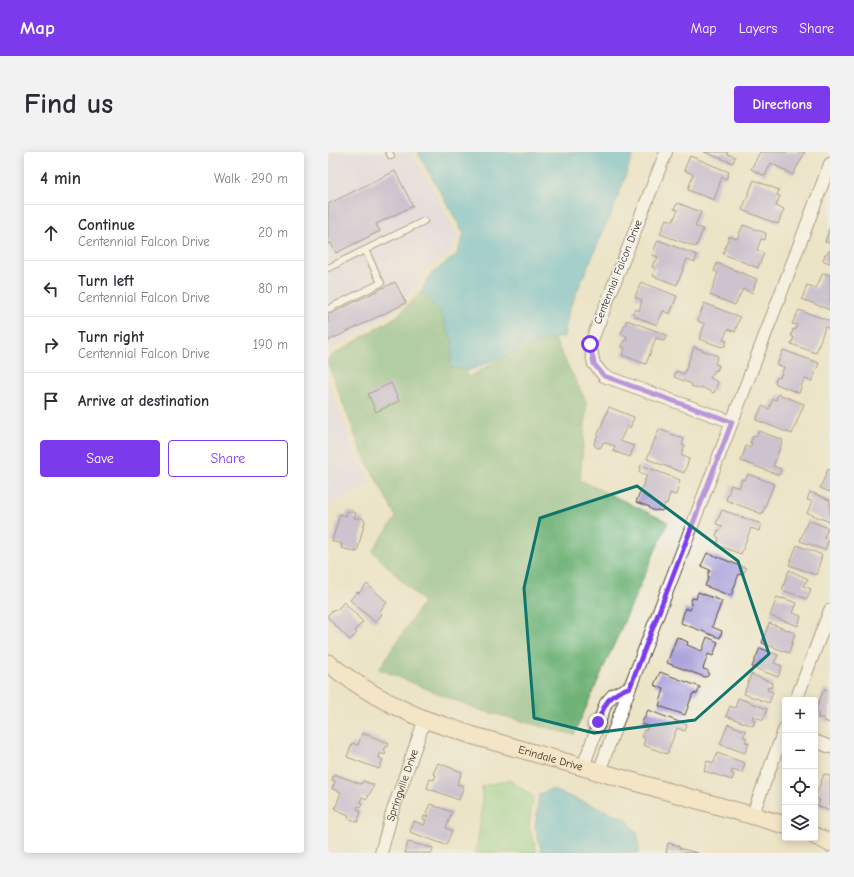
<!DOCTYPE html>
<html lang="en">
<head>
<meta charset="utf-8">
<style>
	:root { --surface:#fff; --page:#f2f2f3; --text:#2b2b33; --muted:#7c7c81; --line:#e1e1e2; --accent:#7c3aed }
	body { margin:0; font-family:"Comic Neue",sans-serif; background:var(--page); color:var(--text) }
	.controls { position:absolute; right:12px; bottom:12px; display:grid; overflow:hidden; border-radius:4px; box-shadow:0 2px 10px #0003 }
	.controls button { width:36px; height:36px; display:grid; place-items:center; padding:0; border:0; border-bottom:1px solid var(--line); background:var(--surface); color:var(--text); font:20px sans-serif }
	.stop { position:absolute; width:12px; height:12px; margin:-9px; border:3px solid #7c3aed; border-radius:50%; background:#fff }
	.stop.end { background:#7c3aed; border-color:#fff; box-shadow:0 1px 4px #0008 }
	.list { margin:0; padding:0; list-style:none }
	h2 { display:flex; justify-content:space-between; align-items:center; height:52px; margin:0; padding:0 16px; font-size:17px }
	h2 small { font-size:13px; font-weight:400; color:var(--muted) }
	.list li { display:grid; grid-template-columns:26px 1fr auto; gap:12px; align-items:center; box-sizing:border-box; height:56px; padding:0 16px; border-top:1px solid var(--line) }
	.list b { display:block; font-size:15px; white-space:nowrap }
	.list p { margin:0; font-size:13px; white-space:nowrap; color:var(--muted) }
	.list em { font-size:13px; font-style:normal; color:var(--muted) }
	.actions { display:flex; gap:8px; padding:12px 16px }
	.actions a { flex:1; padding:9px 0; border:1px solid var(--accent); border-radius:4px; text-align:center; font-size:14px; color:var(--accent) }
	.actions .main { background:var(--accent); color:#fff }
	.icon { flex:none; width:22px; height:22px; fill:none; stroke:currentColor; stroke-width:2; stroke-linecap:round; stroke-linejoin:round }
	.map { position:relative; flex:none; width:502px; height:701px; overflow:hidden; border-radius:4px }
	header { display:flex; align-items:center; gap:24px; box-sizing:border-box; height:56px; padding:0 20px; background:var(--accent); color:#fff }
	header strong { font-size:19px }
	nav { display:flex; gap:22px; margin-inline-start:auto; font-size:14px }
	.intro { display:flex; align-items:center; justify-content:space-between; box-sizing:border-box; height:96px; padding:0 24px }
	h1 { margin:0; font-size:28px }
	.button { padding:10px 18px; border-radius:4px; background:var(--accent); color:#fff; font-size:14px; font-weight:700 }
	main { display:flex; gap:24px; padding:0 24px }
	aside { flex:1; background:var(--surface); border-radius:4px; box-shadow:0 2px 10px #0003 }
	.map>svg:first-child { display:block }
</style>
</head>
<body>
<header>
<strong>Map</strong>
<nav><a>Map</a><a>Layers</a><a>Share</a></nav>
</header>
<div class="intro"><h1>Find us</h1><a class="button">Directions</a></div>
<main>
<aside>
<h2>4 min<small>Walk · 290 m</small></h2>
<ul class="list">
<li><svg class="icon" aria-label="ahead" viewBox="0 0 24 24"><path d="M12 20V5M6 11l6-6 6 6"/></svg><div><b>Continue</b><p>Centennial Falcon Drive</p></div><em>20 m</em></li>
<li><svg class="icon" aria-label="left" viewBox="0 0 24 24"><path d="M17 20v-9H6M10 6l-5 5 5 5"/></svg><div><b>Turn left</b><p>Centennial Falcon Drive</p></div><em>80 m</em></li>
<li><svg class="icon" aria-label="right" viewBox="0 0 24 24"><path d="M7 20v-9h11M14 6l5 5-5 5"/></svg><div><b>Turn right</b><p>Centennial Falcon Drive</p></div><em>190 m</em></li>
<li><svg class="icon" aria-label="arrive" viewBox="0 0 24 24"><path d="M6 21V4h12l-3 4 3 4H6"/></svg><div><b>Arrive at destination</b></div></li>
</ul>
<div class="actions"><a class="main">Save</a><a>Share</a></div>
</aside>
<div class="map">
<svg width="502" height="701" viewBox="0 0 502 701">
	<rect width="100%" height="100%" fill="#f6f6f2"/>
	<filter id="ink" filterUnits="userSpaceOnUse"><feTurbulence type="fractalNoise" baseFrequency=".025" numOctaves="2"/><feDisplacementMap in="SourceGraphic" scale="8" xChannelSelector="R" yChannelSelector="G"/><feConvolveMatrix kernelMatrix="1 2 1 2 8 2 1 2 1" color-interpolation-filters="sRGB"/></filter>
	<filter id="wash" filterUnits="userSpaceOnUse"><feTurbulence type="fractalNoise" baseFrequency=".012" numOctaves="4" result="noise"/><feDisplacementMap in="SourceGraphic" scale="16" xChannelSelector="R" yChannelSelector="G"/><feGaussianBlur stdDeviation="0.9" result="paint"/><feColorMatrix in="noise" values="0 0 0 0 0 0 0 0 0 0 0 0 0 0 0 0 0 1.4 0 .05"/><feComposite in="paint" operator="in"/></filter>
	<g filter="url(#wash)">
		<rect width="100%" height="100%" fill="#ece4c7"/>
		<path fill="#ddd5f6" d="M6 0H85L86 5 130 83 124 99 98 118 89 135 65 160 0 199V3Z
			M0 228 27 301 44 332 0 354Z"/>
		<path fill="#89d08a" stroke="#627d54" d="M181 628 202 642 205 646 201 674 209 701H148L154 659V634Z"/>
		<path fill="#6eb276" stroke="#546e4a" d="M101 131 140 225 223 180 259 251 252 328 340 370 246 583 148 557 51 517 95 450 44 399 68 365 33 299 0 212V206L69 164Z"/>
		<path fill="#50b6ce" stroke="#467076" d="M90 0H306L287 53 241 158 236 185 221 187 140 219 122 215 125 190 111 158 93 139 102 123 129 102 136 82 91 3Z
			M223 637 297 666 310 682 311 701H214L207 675 211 642Z"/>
		<g id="blocks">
			<path fill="#a69bda" d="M376 0H400L399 2 407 5 405 11Z
				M432 0H477L465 23 443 11 437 24 423 17Z
				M362 4 401 20 398 27 394 25 386 48 360 38 365 22 356 18Z
				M67 19 85 54 48 72 52 79 8 101 3 91 0 92V52Z
				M426 28 451 38 449 43 452 44 448 54 456 57 450 72 414 58Z
				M350 51 373 60 367 74 375 77 368 95 332 82 338 67 345 69 350 58 346 57 348 53H349Z
				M415 73 438 81 437 83H438L437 88 433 87 429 98 436 101 430 116 395 102 401 84 409 87Z
				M502 75V91L497 90Z
				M330 88 369 103 367 110 359 107 349 133 325 124 328 117 324 115 326 109 328 110 330 105 324 103Z
				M501 98 502 99V111L495 109 497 102H499Z
				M389 111 429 127 424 141 415 137 407 153 382 143 390 121 386 119Z
				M495 121 502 123V158L474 147 479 133 488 136Z
				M67 130 78 151 0 189V163Z
				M313 130 349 144 342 162 335 159 329 173 306 164 307 163 305 162 307 157 311 159 314 148 307 145Z
				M376 151 412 165 407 180 400 177 395 188 399 189 397 194H395L394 195 371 187 377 172 370 169Z
				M471 158 502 169V177L497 175 488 201 463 192 466 185 463 184 465 177 467 178 469 173 464 172Z
				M299 168 339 183 336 189 328 186 318 212 294 203 297 196 293 195 296 188 298 189 299 184 293 182Z
				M366 195 390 204 387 212 391 213 389 219 387 218 382 226 390 230 386 241 373 235 372 237 363 234 364 232 346 225 348 219 356 222Z
				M455 198 491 211 484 229 476 227 471 241 448 232V231L447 230 449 225 452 226 456 215 449 213Z
				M63 231 71 249 48 260 40 242Z
				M450 242 476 252 464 282 428 268 434 254 441 257 445 247 448 248Z
				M281 255 306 265 302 276 299 274 292 289 306 294 302 305 285 299 287 294 275 290 273 295 271 296 268 295 266 292Z
				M331 277 356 287 354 293 357 294 353 303 361 307 356 321 319 307Z
				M431 279 455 288 445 314 453 317 451 323 413 309 418 294 422 296 424 291H422L425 284 428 285Z
				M313 313 352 328 348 343 342 341 339 352 337 351 334 359 329 358 327 359 321 356 322 355 308 350 319 323 311 320Z
				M500 317 502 318V340L492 336Z
				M420 322 446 332 434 362 398 348 403 333 411 336 414 327 417 328Z
				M482 340 502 348V370L479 361 484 349 479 348Z
				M394 358 433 372 431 379 423 376 413 402 389 393 391 386 388 384 390 378 392 379 394 374 388 372Z
				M19 359 28 361 26 366H34L37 369 29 400 13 396 14 392 4 389 12 362 18 364Z
				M480 368 500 376 496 386 501 387 497 398 472 389Z
				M469 393 494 403 488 423 461 413Z
				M379 401 418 416 415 423 411 422 403 444 377 434 381 424H379L382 418 373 414Z
				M461 418 480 427 475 434 483 437 479 447 454 438Z
				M39 432 59 450 51 460 54 462 47 470 22 448 29 440 31 441Z
				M370 440 394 449 384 475 394 479 392 486 353 471 357 456 362 458 364 453 362 452 364 446 368 447Z
				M449 445 454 447V446L469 451 465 461 473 464 470 474 442 464Z
				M16 450 35 470 27 478 29 481 22 488 0 466V463L6 457 8 459Z
				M441 471 467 481 461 501 434 491Z
				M349 485 360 490 359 493 374 499 379 485 390 490 385 504 380 502 375 517 379 518 381 521 380 524 377 525 339 511Z
				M432 496 450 503 446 511 454 514 450 525 424 515Z
				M332 520 372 535 369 542 365 541 357 563 331 554 336 537 326 533Z
				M423 522 445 531 443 536 440 535 439 538 445 540 441 551 416 542Z
				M496 537 502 539V571L495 568 496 566H490V561L487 560Z
				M410 546 439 557 435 568 425 564 424 567 427 568 425 574 398 564 402 554 407 556Z
				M320 558 359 573 357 579 349 576 339 602 315 593 317 586 314 585 316 578 318 579 320 574 313 572Z
				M400 572 418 579 415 585 419 586 417 590 421 591 417 601 392 592Z
				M34 581 61 591 60 595 58 594 56 599 58 600 57 603 52 601 51 606 55 608 51 617 19 605 24 591 30 593Z
				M389 601 417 611 414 621 404 618 403 621 406 622 404 628 376 619 379 609 386 611Z
				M110 611 134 620 129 632 136 634 131 648 99 636 102 627 106 628 108 623 105 622Z
				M6 622 33 632 35 629 46 633 39 647 34 645 32 650 35 651 33 655 30 654 29 657 33 659 30 670 20 666 21 663 7 657 13 640 4 637 7 629 4 628Z
				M496 622 502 624V659L490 654 492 648 487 646Z
				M102 652 124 660 118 676 124 679 118 693 82 680 86 669 96 673 98 668 95 667 96 664 99 665 100 662 98 661Z
				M80 690 105 696 104 701H77Z
				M340 691 351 694V696L370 701H338Z"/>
		</g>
	</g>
	<g filter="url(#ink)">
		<use href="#blocks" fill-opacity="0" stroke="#564637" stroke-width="1"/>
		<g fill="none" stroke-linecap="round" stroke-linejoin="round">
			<g stroke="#564637" stroke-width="8">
				<path id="lane" d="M61 0 63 4
					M0 116 96 69
					M0 157 53 131 37 98"/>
			</g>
			<g stroke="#564637" stroke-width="14">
				<g id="street">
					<path d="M338 0 262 193 266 212 276 224 404 270 502 12"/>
					<path d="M468 548 502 458"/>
					<path d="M487 589 502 595"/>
					<path d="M255 615 278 551 285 543 302 535"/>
					<path d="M271 620 302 535 404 270"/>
					<path d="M424 664 457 576"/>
					<path id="s1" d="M53 701 64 661 97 567"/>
				</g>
			</g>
			<g stroke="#564637" stroke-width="19">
				<g id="secondary">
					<path id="s2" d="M0 511C29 534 62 553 96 567 112 573 128 577 143 583L457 673"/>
					<path d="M487 684 502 691"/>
				</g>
			</g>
			<use href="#lane" stroke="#fff" stroke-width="6"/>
			<use href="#street" stroke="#fff" stroke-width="12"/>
			<use href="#secondary" stroke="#fbe6c4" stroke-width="17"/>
		</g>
	</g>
	<g fill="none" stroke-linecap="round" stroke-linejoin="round" filter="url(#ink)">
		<path stroke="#7c3aed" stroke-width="5" d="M262 192 266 212 276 224 404 270 302 535C281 543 277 550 270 570"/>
	</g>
	<path d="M0 0H502V701H0ZM309 334 410 409 441 502 367 568 266 581 206 566 196 436 212 366Z" fill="#ece4c7" fill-opacity=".55" fill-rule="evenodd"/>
	<path fill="none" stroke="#0f766e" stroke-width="3" stroke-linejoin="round" d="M309 334 410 409 441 502 367 568 266 581 206 566 196 436 212 366Z"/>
	<g text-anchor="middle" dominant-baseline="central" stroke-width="3" stroke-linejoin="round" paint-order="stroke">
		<g font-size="11" fill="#3b2a1e" stroke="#f6f6f2">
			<text transform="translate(290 120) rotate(-68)">Centennial Falcon Drive</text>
			<text stroke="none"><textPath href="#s2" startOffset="244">Erindale Drive</textPath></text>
			<text stroke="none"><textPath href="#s1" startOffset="71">Springville Drive</textPath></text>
		</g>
	</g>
</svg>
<div class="controls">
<button>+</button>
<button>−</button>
<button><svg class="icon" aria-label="locate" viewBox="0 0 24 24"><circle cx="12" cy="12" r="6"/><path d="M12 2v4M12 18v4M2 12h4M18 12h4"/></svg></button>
<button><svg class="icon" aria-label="layers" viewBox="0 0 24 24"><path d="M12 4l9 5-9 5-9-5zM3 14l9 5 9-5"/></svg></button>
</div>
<div class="stop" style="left:262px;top:192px"></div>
<div class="stop end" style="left:270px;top:570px"></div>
</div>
</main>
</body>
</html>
